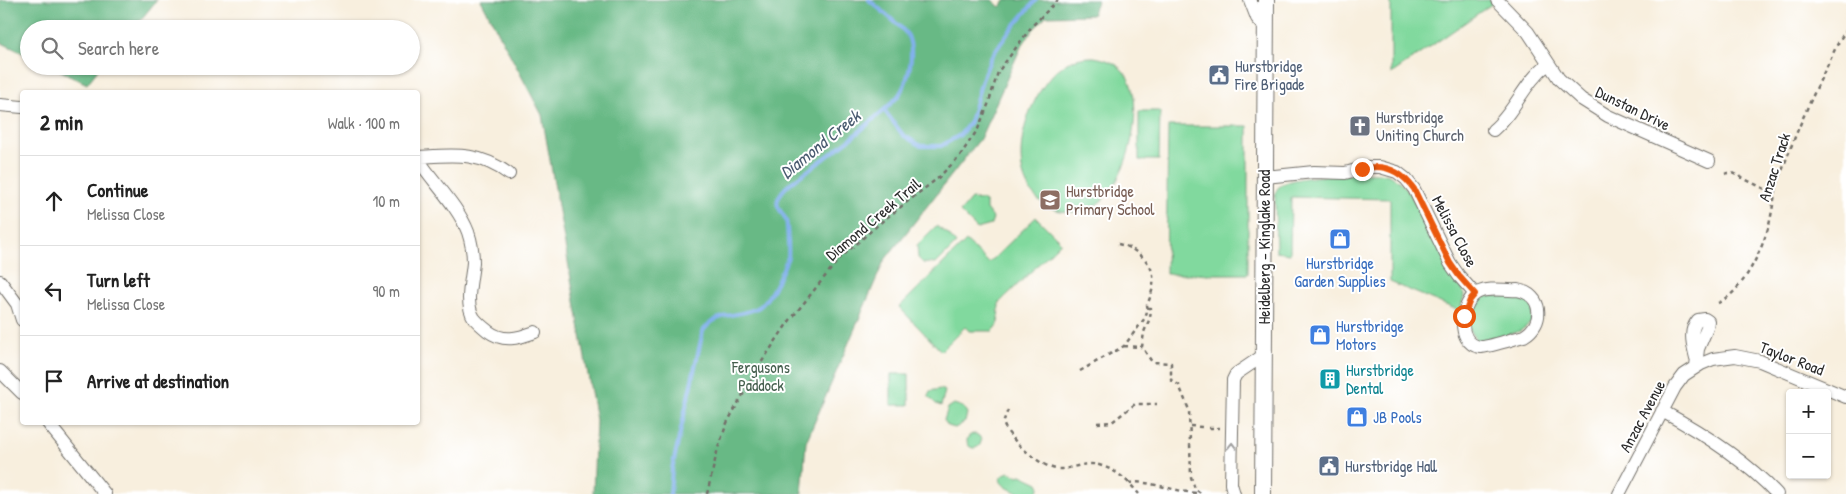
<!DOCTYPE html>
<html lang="en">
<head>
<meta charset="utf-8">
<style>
	:root { --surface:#fff; --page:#f2f2f2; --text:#222; --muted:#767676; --line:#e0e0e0 }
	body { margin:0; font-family:"Patrick Hand",sans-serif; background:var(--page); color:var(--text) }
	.controls { position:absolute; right:15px; bottom:15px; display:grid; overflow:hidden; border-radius:5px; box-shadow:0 1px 4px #0004 }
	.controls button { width:45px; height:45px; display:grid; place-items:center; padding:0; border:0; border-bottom:1px solid var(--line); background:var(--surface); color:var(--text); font:25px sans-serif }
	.stop { position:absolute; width:15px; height:15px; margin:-11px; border:4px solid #ea580c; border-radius:50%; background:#fff }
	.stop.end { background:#ea580c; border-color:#fff; box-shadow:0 1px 5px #0008 }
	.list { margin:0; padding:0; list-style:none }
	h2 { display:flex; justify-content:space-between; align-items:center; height:65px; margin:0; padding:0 20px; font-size:21px }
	h2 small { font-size:16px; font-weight:400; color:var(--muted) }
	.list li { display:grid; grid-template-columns:32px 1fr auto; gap:15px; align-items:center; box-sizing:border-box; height:90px; padding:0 20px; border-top:1px solid var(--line) }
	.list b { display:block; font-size:19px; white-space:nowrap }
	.list p { margin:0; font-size:16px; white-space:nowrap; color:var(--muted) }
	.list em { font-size:16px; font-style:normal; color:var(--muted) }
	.icon { flex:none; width:28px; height:28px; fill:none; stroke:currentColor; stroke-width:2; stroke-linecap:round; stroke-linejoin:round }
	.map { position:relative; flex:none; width:1846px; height:494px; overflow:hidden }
	.search { position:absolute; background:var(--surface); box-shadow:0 1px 4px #0004; left:20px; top:20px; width:400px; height:55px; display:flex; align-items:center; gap:12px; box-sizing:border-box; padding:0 18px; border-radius:28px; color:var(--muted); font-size:19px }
	.panel { position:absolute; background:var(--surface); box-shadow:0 1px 4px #0004; left:20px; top:90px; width:400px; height:335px; border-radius:5px }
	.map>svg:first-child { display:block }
</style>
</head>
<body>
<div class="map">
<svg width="1846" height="494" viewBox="0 0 1846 494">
	<rect width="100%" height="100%" fill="#fff"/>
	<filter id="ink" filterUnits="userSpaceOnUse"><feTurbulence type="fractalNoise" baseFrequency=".02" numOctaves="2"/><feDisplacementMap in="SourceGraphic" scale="10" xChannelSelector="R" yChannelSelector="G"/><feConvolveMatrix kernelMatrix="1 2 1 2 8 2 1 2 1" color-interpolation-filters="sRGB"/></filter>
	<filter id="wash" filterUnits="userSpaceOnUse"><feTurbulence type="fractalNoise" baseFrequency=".0096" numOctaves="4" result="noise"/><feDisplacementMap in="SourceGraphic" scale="20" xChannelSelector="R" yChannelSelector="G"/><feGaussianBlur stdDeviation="1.12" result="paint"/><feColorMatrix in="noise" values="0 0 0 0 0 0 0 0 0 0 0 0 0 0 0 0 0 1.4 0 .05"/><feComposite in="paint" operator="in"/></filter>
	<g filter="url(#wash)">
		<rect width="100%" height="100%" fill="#f8efde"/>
		<path fill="#81d99e" stroke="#568264" d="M1391 0H1490L1493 3 1391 74Z
			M1094 57C1106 59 1117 63 1124 72 1148 102 1128 180 1100 202 1090 210 1079 212 1068 212 1053 211 1041 204 1032 193 1005 158 1032 81 1069 62 1077 58 1085 57 1094 57Z
			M1139 111H1160L1159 160H1139Z
			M1168 126H1248V274H1166Z
			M1368 173C1390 172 1397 177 1410 194L1463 290 1464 296 1460 311 1390 282V199L1291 197 1290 254 1276 252 1275 194C1276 191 1278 187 1281 185 1299 175 1346 175 1368 173Z
			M971 199 982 200 986 203V209L993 218 991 225 977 229 960 212Z
			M1036 217 1061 242 999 303 998 325 993 331H969L965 327 941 351 899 307 966 241 989 263Z
			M936 226 948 234 956 244 936 264 923 263 918 258 917 245Z
			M1487 296 1524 297 1533 308 1531 323 1520 331 1487 341H1477L1468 329C1470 315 1471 301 1487 296Z
			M891 374H909V405H891Z
			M940 389 945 391 941 406 936 404 928 396 930 391Z
			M954 404 963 407 967 413 965 422 955 428 948 426 944 420 948 408Z
			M967 441a7 7 0 1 1 14 0a7 7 0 1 1-14 0Z
			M1009 472 1017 476 1021 475 1038 483 1040 487 1036 494C1032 494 1027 494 1023 494 1013 492 987 480 1009 472Z"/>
		<path fill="#68b985" stroke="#4a7258" d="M0 0H157L133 29H29V56L0 42Z
			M481 0H992L1000 7 1006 0H1098L1092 15 1046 16 1032 31 1021 47 980 139 884 261 806 442 802 494H593L596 420 542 115Z
			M51 66H101L87 84Z"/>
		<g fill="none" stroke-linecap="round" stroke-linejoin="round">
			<path stroke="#82b1ed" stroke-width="4" d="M884 110 903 135 921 146H941L960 135 970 122 982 80 991 57 1008 33 1036 0
				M670 494 672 469 703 331C717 310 741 318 759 307 770 300 783 269 788 257 789 252 787 223 786 220 783 213 775 207 778 199 783 185 803 175 814 166 835 151 855 136 874 119 882 111 892 104 899 95 909 80 915 53 908 36 904 28 877 7 869 0"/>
		</g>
	</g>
	<g filter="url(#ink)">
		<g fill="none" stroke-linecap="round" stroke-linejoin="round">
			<g stroke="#73706a" stroke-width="14">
				<path id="minor" d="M1250 0 1257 18 1265 27
					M1497 0 1528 32 1559 79 1581 99 1608 116 1709 161
					M0 105 22 107
					M1493 130C1515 112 1524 82 1548 64
					M418 157C454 155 478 151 509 174
					M418 159C433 182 458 206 468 232 471 241 473 251 473 262 472 279 464 303 474 318 478 323 483 327 488 331 504 343 518 338 535 332
					M1265 177 1314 172 1345 173 1368 167H1380L1397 172 1406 179 1414 189 1450 263 1459 276 1475 294
					M0 281 17 304 22 320
					M1517 290C1543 294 1545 324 1524 336 1516 338 1486 348 1480 347 1454 343 1461 299 1479 292 1490 287 1506 291 1517 290Z
					M1696 366 1698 349 1707 328 1708 321 1705 319 1698 320C1688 331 1693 345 1696 358
					M0 371 22 393
					M1662 411C1703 433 1745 460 1777 494
					M47 422 105 494
					M1234 494 1231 484 1233 380 1236 374 1264 355
					M1619 494 1675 387 1684 375 1701 364 1713 359 1735 356 1760 361 1846 397"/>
			</g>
			<g stroke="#73706a" stroke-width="18">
				<path id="major" d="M1263 494 1266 0"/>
			</g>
			<path stroke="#73706a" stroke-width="2.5" stroke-dasharray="4 4" stroke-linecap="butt" d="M1725 174 1730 172 1775 194
				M1118 244C1127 246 1133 249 1140 255 1158 269 1155 287 1147 305L1148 310
				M1718 303C1743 292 1762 250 1769 225 1773 209 1774 193 1780 177 1793 139 1809 103 1826 68 1833 55 1837 42 1846 31
				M1124 346 1142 347
				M1080 371 1124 346 1145 318 1148 308H1151L1150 318 1144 332 1142 347 1152 362 1171 363V380L1179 385 1189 410 1191 477 1195 489 1202 494
				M1008 410C1006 415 1003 420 1004 425 1009 439 1042 468 1057 469 1071 470 1084 461 1099 465 1117 470 1127 480 1139 494
				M1097 423 1112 422 1135 404H1157
				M1190 426 1202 427
				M1209 428H1220
				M1129 483C1147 479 1177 493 1199 493
				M707 494 718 448 727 423 759 366 787 324 839 259 880 223 938 178 959 157 978 129 988 105 998 72 1032 26 1058 0"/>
			<use href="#minor" stroke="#fff" stroke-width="12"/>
			<use href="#major" stroke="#fff" stroke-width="16"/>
		</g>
		<defs><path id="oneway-chevron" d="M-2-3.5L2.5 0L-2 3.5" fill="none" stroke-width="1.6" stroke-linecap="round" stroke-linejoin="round" transform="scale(1.25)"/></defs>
		<use stroke="#a0a0a0" href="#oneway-chevron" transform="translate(1232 446) rotate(-89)"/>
	</g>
	<g fill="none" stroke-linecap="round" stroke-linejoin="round" filter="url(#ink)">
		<path stroke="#ea580c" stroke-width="6" d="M1362 169C1384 163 1401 171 1414 189L1450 263 1459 276 1475 294 1470 300 1464 316"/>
	</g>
	<defs>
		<g id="civic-square" transform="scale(1.125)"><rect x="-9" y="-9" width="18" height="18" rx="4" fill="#5c6f8a" stroke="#fff"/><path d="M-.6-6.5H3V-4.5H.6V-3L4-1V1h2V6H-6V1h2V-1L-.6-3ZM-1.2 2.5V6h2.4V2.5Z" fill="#fff"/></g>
		<g id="church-square" transform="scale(1.125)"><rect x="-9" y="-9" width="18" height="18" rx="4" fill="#6b7280" stroke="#fff"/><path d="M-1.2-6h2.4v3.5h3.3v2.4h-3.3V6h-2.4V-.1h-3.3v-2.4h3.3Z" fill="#fff"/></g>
		<g id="school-square" transform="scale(1.125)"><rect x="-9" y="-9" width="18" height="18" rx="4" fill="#8d6e63" stroke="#fff"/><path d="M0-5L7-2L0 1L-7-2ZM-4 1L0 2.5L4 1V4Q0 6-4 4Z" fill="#fff"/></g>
		<g id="shop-square" transform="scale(1.125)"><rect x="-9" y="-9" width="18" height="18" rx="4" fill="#3f7fe0" stroke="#fff"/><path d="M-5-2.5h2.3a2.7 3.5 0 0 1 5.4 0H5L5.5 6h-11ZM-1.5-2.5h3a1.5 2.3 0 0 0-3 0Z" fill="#fff"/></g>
		<g id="building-square" transform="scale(1.125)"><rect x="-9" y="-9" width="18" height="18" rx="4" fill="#0f9aa8" stroke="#fff"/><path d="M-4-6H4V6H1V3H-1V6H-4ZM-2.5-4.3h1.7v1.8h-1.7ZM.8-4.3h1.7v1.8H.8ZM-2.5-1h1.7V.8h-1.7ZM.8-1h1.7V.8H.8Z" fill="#fff"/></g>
	</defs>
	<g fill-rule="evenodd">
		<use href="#civic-square" x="1219" y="75"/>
		<use href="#church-square" x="1360" y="126"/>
		<use href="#school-square" x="1050" y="200"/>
		<use href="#shop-square" x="1340" y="239"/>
		<use href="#shop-square" x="1320" y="335"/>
		<use href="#building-square" x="1330" y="379"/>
		<use href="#shop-square" x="1357" y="417"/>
		<use href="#civic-square" x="1329" y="466"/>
	</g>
	<g text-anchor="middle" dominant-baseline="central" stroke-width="4" stroke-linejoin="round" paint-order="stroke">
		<g font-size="16" fill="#4e5e75" stroke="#fff" text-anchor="start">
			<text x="1235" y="66">Hurstbridge<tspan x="1235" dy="18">Fire Brigade</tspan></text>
			<text x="1345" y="466">Hurstbridge Hall</text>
		</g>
		<g font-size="16" fill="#2b2b2b" stroke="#fff">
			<text transform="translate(1633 108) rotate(26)">Dunstan Drive</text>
			<text transform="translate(1774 167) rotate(-72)">Anzac Track</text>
			<text transform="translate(873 219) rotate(-40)">Diamond Creek Trail</text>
			<text transform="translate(1455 231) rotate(62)">Melissa Close</text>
			<text transform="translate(1264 247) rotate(-90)">Heidelberg – Kinglake Road</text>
			<text transform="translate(1792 358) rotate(21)">Taylor Road</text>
			<text transform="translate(1642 416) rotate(-62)">Anzac Avenue</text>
		</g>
		<g font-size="16" fill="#5b616d" stroke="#fff" text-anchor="start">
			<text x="1376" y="117">Hurstbridge<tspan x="1376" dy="18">Uniting Church</tspan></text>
		</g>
		<g font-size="16" fill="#785e54" stroke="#fff" text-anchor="start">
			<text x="1066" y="191">Hurstbridge<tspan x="1066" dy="18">Primary School</tspan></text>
		</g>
		<g font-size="16" fill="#366cbe" stroke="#fff" text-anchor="start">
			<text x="1340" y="263" text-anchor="middle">Hurstbridge<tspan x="1340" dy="18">Garden Supplies</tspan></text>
			<text x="1336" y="326">Hurstbridge<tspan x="1336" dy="18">Motors</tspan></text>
			<text x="1373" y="417">JB Pools</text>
		</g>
		<g font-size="16" fill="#455f4e" stroke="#fff">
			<text x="761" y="367">Fergusons<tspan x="761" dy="18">Paddock</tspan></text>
		</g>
		<g font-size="16" fill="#0d838f" stroke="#fff" text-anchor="start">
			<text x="1346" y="370">Hurstbridge<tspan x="1346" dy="18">Dental</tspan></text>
		</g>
		<g font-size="18" font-style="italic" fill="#495a6f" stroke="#fff">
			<text transform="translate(820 144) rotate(-39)">Diamond Creek</text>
		</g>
	</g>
</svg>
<div class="controls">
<button>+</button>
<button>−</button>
</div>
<div class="stop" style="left:1464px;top:316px"></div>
<div class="stop end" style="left:1362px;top:169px"></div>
<div class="search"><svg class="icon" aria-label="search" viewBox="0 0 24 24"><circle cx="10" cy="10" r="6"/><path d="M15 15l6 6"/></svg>Search here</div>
<section class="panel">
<h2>2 min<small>Walk · 100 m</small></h2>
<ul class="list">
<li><svg class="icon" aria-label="ahead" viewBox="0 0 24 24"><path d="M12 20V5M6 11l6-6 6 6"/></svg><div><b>Continue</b><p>Melissa Close</p></div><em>10 m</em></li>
<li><svg class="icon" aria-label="left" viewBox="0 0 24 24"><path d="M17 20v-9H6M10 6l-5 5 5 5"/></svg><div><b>Turn left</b><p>Melissa Close</p></div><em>90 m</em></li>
<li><svg class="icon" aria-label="arrive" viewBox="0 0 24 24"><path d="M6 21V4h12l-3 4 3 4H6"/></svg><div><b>Arrive at destination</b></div></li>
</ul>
</section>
</div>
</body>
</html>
